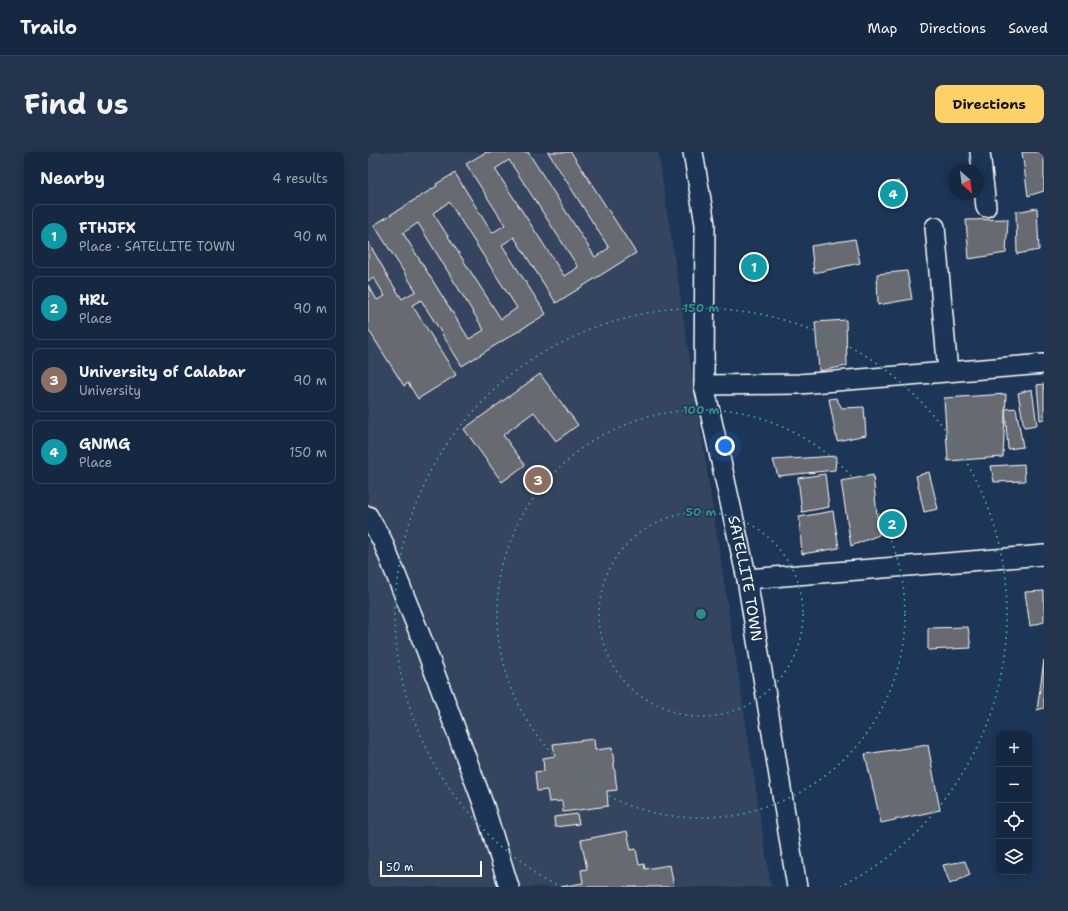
<!DOCTYPE html>
<html lang="en">
<head>
<meta charset="utf-8">
<style>
	:root { --surface:#162841; --page:#23344c; --text:#f1f3f6; --muted:#9ea6b1; --line:#35445a; --accent:#ffd166 }
	body { margin:0; font-family:"Shantell Sans",sans-serif; background:var(--page); color:var(--text) }
	.controls { position:absolute; right:12px; bottom:12px; display:grid; overflow:hidden; border-radius:8px; box-shadow:0 2px 10px #0003 }
	.controls button { width:36px; height:36px; display:grid; place-items:center; padding:0; border:0; border-bottom:1px solid var(--line); background:var(--surface); color:var(--text); font:20px sans-serif }
	.compass { position:absolute; left:580px; top:12px; width:36px; height:36px; border-radius:50%; background:var(--surface); box-shadow:0 2px 10px #0003; rotate:152deg }
	.scale { position:absolute; left:12px; bottom:10px; width:102px; box-sizing:border-box; padding-left:4px; border:2px solid #fff; border-top:0; font-size:11px; line-height:14px; white-space:nowrap; color:#fff; -webkit-text-stroke:3px #1d3557; paint-order:stroke }
	.you { position:absolute; left:357px; top:294px; width:14px; height:14px; margin:-10px; border:3px solid #fff; border-radius:50%; background:#1a73e8; box-shadow:0 0 0 6px #1a73e833 }
	.badge { display:grid; place-items:center; width:26px; height:26px; border-radius:50%; background:var(--accent); color:#fff; font-size:13px; font-weight:700 }
	.pin { position:absolute; translate:-50% -50%; border:2px solid #fff; box-shadow:0 1px 4px #0006 }
	.list { margin:0; padding:0; list-style:none }
	h2 { display:flex; justify-content:space-between; align-items:center; height:52px; margin:0; padding:0 16px; font-size:17px }
	h2 small { font-size:13px; font-weight:400; color:var(--muted) }
	.list li { display:grid; grid-template-columns:26px 1fr auto; gap:12px; align-items:center; box-sizing:border-box; height:64px; margin:0 8px 8px; padding:0 8px; border:1px solid var(--line); border-radius:8px }
	.list b { display:block; font-size:15px; white-space:nowrap }
	.list p { margin:0; font-size:13px; white-space:nowrap; color:var(--muted) }
	.list em { font-size:13px; font-style:normal; color:var(--muted) }
	.icon { flex:none; width:22px; height:22px; fill:none; stroke:currentColor; stroke-width:2; stroke-linecap:round; stroke-linejoin:round }
	.map { position:relative; flex:none; width:676px; height:735px; overflow:hidden; border-radius:8px }
	header { display:flex; align-items:center; gap:24px; box-sizing:border-box; height:56px; padding:0 20px; background:var(--surface); border-bottom:1px solid var(--line) }
	header strong { font-size:19px }
	nav { display:flex; gap:22px; margin-inline-start:auto; font-size:14px }
	.intro { display:flex; align-items:center; justify-content:space-between; box-sizing:border-box; height:96px; padding:0 24px }
	h1 { margin:0; font-size:28px }
	.button { padding:10px 18px; border-radius:8px; background:var(--accent); color:#111; font-size:14px; font-weight:700 }
	main { display:flex; gap:24px; padding:0 24px }
	aside { flex:1; background:var(--surface); border-radius:8px; box-shadow:0 2px 10px #0003 }
	.map>svg:first-child { display:block }
</style>
</head>
<body>
<header>
<strong>Trailo</strong>
<nav><a>Map</a><a>Directions</a><a>Saved</a></nav>
</header>
<div class="intro"><h1>Find us</h1><a class="button">Directions</a></div>
<main>
<aside>
<h2>Nearby<small>4 results</small></h2>
<ul class="list">
<li><span class="badge" style="background:#0f9aa8">1</span><div><b>FTHJFX</b><p>Place · SATELLITE TOWN</p></div><em>90 m</em></li>
<li><span class="badge" style="background:#0f9aa8">2</span><div><b>HRL</b><p>Place</p></div><em>90 m</em></li>
<li><span class="badge" style="background:#8d6e63">3</span><div><b>University of Calabar</b><p>University</p></div><em>90 m</em></li>
<li><span class="badge" style="background:#0f9aa8">4</span><div><b>GNMG</b><p>Place</p></div><em>150 m</em></li>
</ul>
</aside>
<div class="map">
<svg width="676" height="735" viewBox="0 0 676 735">
	<rect width="100%" height="100%" fill="#1d3557"/>
	<filter id="ink" filterUnits="userSpaceOnUse"><feTurbulence type="fractalNoise" baseFrequency=".025" numOctaves="2"/><feDisplacementMap in="SourceGraphic" scale="8" xChannelSelector="R" yChannelSelector="G"/><feConvolveMatrix kernelMatrix="1 2 1 2 8 2 1 2 1" color-interpolation-filters="sRGB"/></filter>
	<g filter="url(#ink)">
		<path fill="#34455f" d="M0 0H290L403 735H0Z"/>
		<path fill="#686a71" stroke="#fff" fill-rule="evenodd" d="M118 0H160L227 105 241 96 180 0H203L268 101 188 151 146 85 134 93 178 162 94 214 53 148 44 153 88 223 50 247 40 231 36 234 0 177V133L9 148 17 144 6 126 0 129V90L17 119H16L34 147 48 139 6 73 69 34 68 32 87 21 124 81 137 73 98 12ZM141 8 210 115 196 124 127 17ZM81 50 149 156 133 167 65 61ZM50 71 116 178 101 187 35 81Z
			M654 0H676V39L660 44Z
			M531 29 534 50 517 54 516 34Z
			M669 56 671 98 649 102 648 60Z
			M640 67 638 101 601 107 598 68Z
			M487 87 492 111 446 121 443 94Z
			M395 107 394 121 381 125 377 108Z
			M539 119 544 147 510 153 509 122Z
			M478 168 479 214 451 219 447 170Z
			M172 222 210 273 188 289 166 260 135 283 157 313 134 330 96 277Z
			M676 232V267L672 268 669 233Z
			M664 237 669 273 656 275 650 241Z
			M638 242 635 305 580 309 576 246Z
			M468 246 474 256 496 255 498 283 469 289 461 247Z
			M648 256 655 295 640 297 637 257Z
			M468 304 467 318 410 324 405 308Z
			M656 312 657 329 626 330 623 314Z
			M561 320 570 357 556 360 548 324Z
			M457 322 461 355 434 360 430 326Z
			M505 323 511 383 483 394 473 329Z
			M465 359 471 396 434 402 431 365Z
			M529 367 532 377 518 379 516 368Z
			M676 439V470L662 474 657 440Z
			M600 475 603 496 560 498V476Z
			M676 508V556L669 558Z
			M226 587 227 598 244 596 249 638 239 639 240 654 195 660 194 649 181 650 179 638 169 639 167 620 176 619 175 606 187 604 185 592Z
			M560 593 572 658 513 671 497 602Z
			M209 662 211 672 187 675 186 665Z
			M259 679 263 698 268 697 271 713 276 712 277 717 302 713 306 735H192L215 731 213 718 219 717 213 688Z
			M597 709 602 723 582 732 575 713Z"/>
		<g fill="none" stroke-linecap="round" stroke-linejoin="round">
			<g stroke="#fff" stroke-width="22">
				<g id="minor">
					<path id="s1" d="M325 0 337 72 336 233 379 427 429 735"/>
					<path d="M612 0 618 55"/>
					<path d="M567 75 580 220"/>
					<path d="M336 233 431 232 676 212"/>
					<path d="M0 364 14 388 59 500 116 654 141 735"/>
					<path d="M379 427 676 403"/>
				</g>
			</g>
			<use href="#minor" stroke="#1d3557" stroke-width="19"/>
		</g>
	</g>
	<g fill="none" stroke="#338b84" stroke-width="2" stroke-dasharray="2 4">
		<circle cx="333" cy="462" r="102"/>
		<circle cx="333" cy="462" r="204"/>
		<path d="M194 735A306 306 0 1 1 472 735"/>
	</g>
	<g text-anchor="middle" dominant-baseline="central" stroke-width="3" stroke-linejoin="round" paint-order="stroke">
		<g font-size="15" fill="#fff" stroke="#1d3557">
			<text stroke="none"><textPath href="#s1" startOffset="432">SATELLITE TOWN</textPath></text>
		</g>
	</g>
	<circle cx="333" cy="462" r="6" fill="#338b84" stroke="#1d3557" stroke-width="2"/>
	<g font-size="12" text-anchor="middle" font-weight="bold" fill="#338b84" stroke="#1d3557" stroke-width="3" stroke-linejoin="round" paint-order="stroke">
		<text x="333" y="160">150 m</text>
		<text x="333" y="262">100 m</text>
		<text x="333" y="364">50 m</text>
	</g>
</svg>
<div class="controls">
<button>+</button>
<button>−</button>
<button><svg class="icon" aria-label="locate" viewBox="0 0 24 24"><circle cx="12" cy="12" r="6"/><path d="M12 2v4M12 18v4M2 12h4M18 12h4"/></svg></button>
<button><svg class="icon" aria-label="layers" viewBox="0 0 24 24"><path d="M12 4l9 5-9 5-9-5zM3 14l9 5 9-5"/></svg></button>
</div>
<svg class="compass" viewBox="-18 -18 36 36"><path d="M0-13l5 13h-10z" fill="#e53935"/><path d="M0 13l5-13h-10z" fill="#9ea6b1"/></svg>
<div class="scale">50 m</div>
<div class="you"></div>
<div class="pin badge" style="left:386px;top:115px;background:#0f9aa8">1</div>
<div class="pin badge" style="left:524px;top:372px;background:#0f9aa8">2</div>
<div class="pin badge" style="left:170px;top:328px;background:#8d6e63">3</div>
<div class="pin badge" style="left:525px;top:42px;background:#0f9aa8">4</div>
</div>
</main>
</body>
</html>
